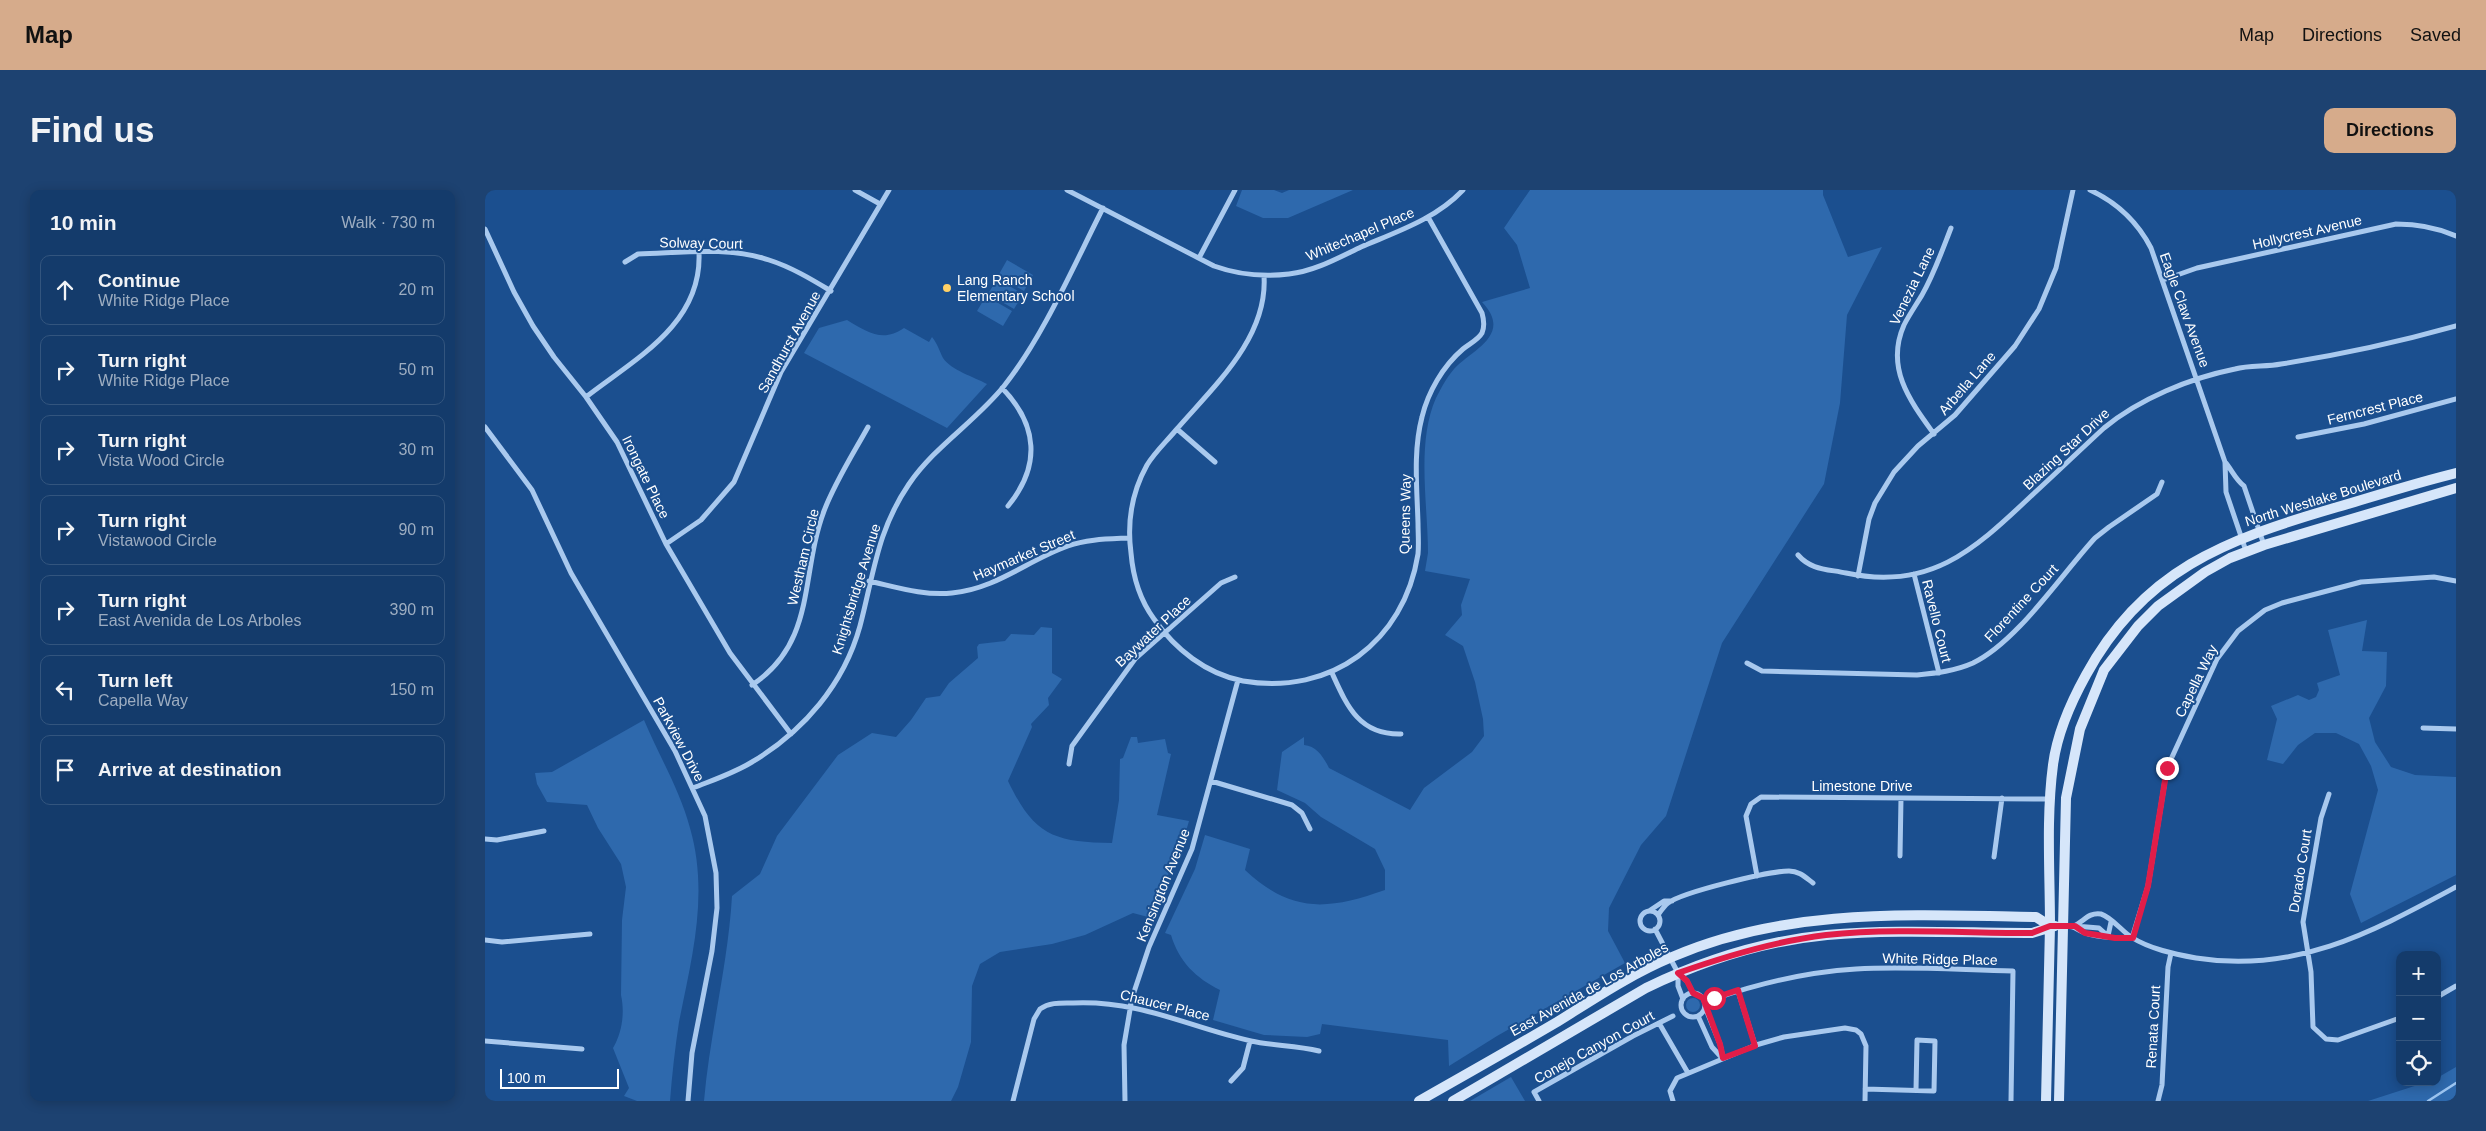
<!DOCTYPE html>
<html lang="en">
<head>
<meta charset="utf-8">
<style>
	:root { --surface:#143b6b; --page:#1d4271; --text:#f1f3f6; --muted:#9dadc1; --line:#33557e; --accent:#d6ab8b }
	body { margin:0; font-family:Arial,sans-serif; background:var(--page); color:var(--text) }
	.controls { position:absolute; right:15px; bottom:15px; display:grid; overflow:hidden; border-radius:10px; box-shadow:0 2px 12px #0003 }
	.controls button { width:45px; height:45px; display:grid; place-items:center; padding:0; border:0; border-bottom:1px solid var(--line); background:var(--surface); color:var(--text); font:25px sans-serif }
	.scale { position:absolute; left:15px; bottom:12px; width:119px; box-sizing:border-box; padding-left:5px; border:2px solid #fff; border-top:0; font-size:14px; line-height:18px; white-space:nowrap; color:#fff; -webkit-text-stroke:4px #1b4f8f; paint-order:stroke }
	.stop { position:absolute; width:15px; height:15px; margin:-11px; border:4px solid #e11d48; border-radius:50%; background:#fff }
	.stop.end { background:#e11d48; border-color:#fff; box-shadow:0 1px 5px #0008 }
	.list { margin:0; padding:0; list-style:none }
	h2 { display:flex; justify-content:space-between; align-items:center; height:65px; margin:0; padding:0 20px; font-size:21px }
	h2 small { font-size:16px; font-weight:400; color:var(--muted) }
	.list li { display:grid; grid-template-columns:32px 1fr auto; gap:15px; align-items:center; box-sizing:border-box; height:70px; margin:0 10px 10px; padding:0 10px; border:1px solid var(--line); border-radius:10px }
	.list b { display:block; font-size:19px; white-space:nowrap }
	.list p { margin:0; font-size:16px; white-space:nowrap; color:var(--muted) }
	.list em { font-size:16px; font-style:normal; color:var(--muted) }
	.icon { flex:none; width:28px; height:28px; fill:none; stroke:currentColor; stroke-width:2; stroke-linecap:round; stroke-linejoin:round }
	.map { position:relative; flex:none; width:1971px; height:911px; overflow:hidden; border-radius:10px }
	header { display:flex; align-items:center; gap:30px; box-sizing:border-box; height:70px; padding:0 25px; background:var(--accent); color:#111 }
	header strong { font-size:24px }
	nav { display:flex; gap:28px; margin-inline-start:auto; font-size:18px }
	.intro { display:flex; align-items:center; justify-content:space-between; box-sizing:border-box; height:120px; padding:0 30px }
	h1 { margin:0; font-size:35px }
	.button { padding:12px 22px; border-radius:10px; background:var(--accent); color:#111; font-size:18px; font-weight:700 }
	main { display:flex; gap:30px; padding:0 30px }
	aside { flex:1; background:var(--surface); border-radius:10px; box-shadow:0 2px 12px #0003 }
	.map>svg:first-child { display:block }
</style>
</head>
<body>
<header>
<strong>Map</strong>
<nav><a>Map</a><a>Directions</a><a>Saved</a></nav>
</header>
<div class="intro"><h1>Find us</h1><a class="button">Directions</a></div>
<main>
<aside>
<h2>10 min<small>Walk · 730 m</small></h2>
<ul class="list">
<li><svg class="icon" aria-label="ahead" viewBox="0 0 24 24"><path d="M12 20V5M6 11l6-6 6 6"/></svg><div><b>Continue</b><p>White Ridge Place</p></div><em>20 m</em></li>
<li><svg class="icon" aria-label="right" viewBox="0 0 24 24"><path d="M7 20v-9h11M14 6l5 5-5 5"/></svg><div><b>Turn right</b><p>White Ridge Place</p></div><em>50 m</em></li>
<li><svg class="icon" aria-label="right" viewBox="0 0 24 24"><path d="M7 20v-9h11M14 6l5 5-5 5"/></svg><div><b>Turn right</b><p>Vista Wood Circle</p></div><em>30 m</em></li>
<li><svg class="icon" aria-label="right" viewBox="0 0 24 24"><path d="M7 20v-9h11M14 6l5 5-5 5"/></svg><div><b>Turn right</b><p>Vistawood Circle</p></div><em>90 m</em></li>
<li><svg class="icon" aria-label="right" viewBox="0 0 24 24"><path d="M7 20v-9h11M14 6l5 5-5 5"/></svg><div><b>Turn right</b><p>East Avenida de Los Arboles</p></div><em>390 m</em></li>
<li><svg class="icon" aria-label="left" viewBox="0 0 24 24"><path d="M17 20v-9H6M10 6l-5 5 5 5"/></svg><div><b>Turn left</b><p>Capella Way</p></div><em>150 m</em></li>
<li><svg class="icon" aria-label="arrive" viewBox="0 0 24 24"><path d="M6 21V4h12l-3 4 3 4H6"/></svg><div><b>Arrive at destination</b></div></li>
</ul>
</aside>
<div class="map">
<svg width="1971" height="911" viewBox="0 0 1971 911">
	<rect width="100%" height="100%" fill="#1b4f8f"/>
	<path fill="#2e69ad" d="M757 0H789L797 3 804 0H868L803 28H778L751 16Z
		M1045 0H1338V5L1363 67 1397 57 1362 125 1355 213 1339 294 1237 453 1181 626 1156 655 1124 718 1123 741 1140 773 1012 846 964 876 963 850 837 834 835 844 822 847 779 845 728 830 735 800C711 788 694 772 686 745L680 743 710 679 720 645 765 659 760 680C807 724 843 720 900 700V680L890 659 836 627 820 613 792 600 797 562 819 547V555C832 556 839 568 844 578L925 620 939 598 987 562 999 546 998 529 990 492 978 456 960 445 977 425 976 415 985 389 940 381 943 363C943 315 931 253 951 208 956 198 962 187 969 179 988 159 1028 145 997 112L1045 98 1032 55 1019 38Z
		M522 70 548 85 539 101 513 86Z
		M512 89 538 104 529 119 503 104Z
		M501 106 527 121 518 136 492 121Z
		M362 130C382 142 398 153 419 138L444 152 447 147C453 155 454 160 458 168 466 180 489 187 502 194L462 238 319 163 334 138Z
		M1882 430 1877 461 1902 462 1901 496 1884 528 1890 552 1906 577 1930 585 1971 587V685L1876 733 1865 704 1893 600 1886 576 1874 554 1851 543H1830L1813 555 1798 574 1782 570 1792 529 1786 516 1813 505 1824 510 1831 507 1834 500 1832 493 1855 485 1843 440Z
		M556 437 567 438V483L577 489 563 508 564 515 546 534 547 537 523 591C549 645 568 652 627 653L634 610 635 569 638 568 646 547H652L653 553 680 549 683 563 686 564 672 625 704 631 696 658 663 727 648 723 600 745 567 754 515 762 495 774 487 796 486 852 473 897 466 911H219C225 842 243 775 247 706L275 684 292 646 353 565 387 543 411 547 426 530 441 508 455 506 464 493 493 468 492 457 494 454 520 451 526 444 549 445Z
		M159 530C174 566 195 600 205 638 224 704 207 767 194 832 190 858 187 885 185 911H152L139 906 144 898 128 858C137 843 140 823 136 805L137 730 141 697 136 674 113 638 102 615 62 612 52 594 50 583 67 582Z
		M1201 815a7 7 0 1 1 14 0a7 7 0 1 1-14 0Z
		M1971 877V911H1883L1942 892H1952V888Z
		M1026 887 1040 911H985Z"/>
	<g fill="none" stroke-linecap="round" stroke-linejoin="round">
		<path stroke="#9cc4f0" stroke-width="2.5" d="M1943 911 1971 893"/>
		<path stroke="#a9c9ee" stroke-width="5" d="M370 0 395 14
			M582 0 729 76C754 85 778 87 804 84 830 81 853 68 876 57 911 42 951 29 978 0
			M1605 0C1633 13 1652 31 1666 58L1740 272 1741 302 1761 361
			M0 39 29 102 48 136 69 167 101 207 132 252 181 354 245 463 306 544
			M714 68 750 0
			M140 72 153 64C195 63 243 56 284 70 306 77 326 89 346 101
			M779 86C783 148 728 197 691 240 681 252 670 262 662 275 647 302 642 333 646 363 648 387 655 410 669 429 690 459 721 484 758 491 846 506 919 452 933 364 934 354 933 343 933 333 932 298 928 261 937 227 943 202 958 176 978 159 984 154 993 150 997 143 1000 136 999 130 997 123L943 27
			M1678 90 1712 78 1911 34C1933 34 1951 37 1971 46
			M517 198C553 235 556 276 523 316
			M101 207C150 169 217 134 214 63
			M0 237 47 300 86 383 190 561 220 626 231 683 232 718 227 761 207 863 203 911
			M692 239 730 272
			M1449 244C1425 211 1400 178 1419 135 1424 125 1431 115 1437 105 1449 84 1457 61 1466 38
			M1813 247 1879 234 1971 209
			M1740 272C1747 280 1750 289 1759 296L1779 355
			M181 354 216 330 249 292 296 182 404 0
			M1313 365C1326 380 1342 379 1361 383 1444 401 1488 361 1544 308 1569 285 1594 261 1619 238 1654 209 1705 188 1750 179 1765 175 1781 177 1796 174 1855 165 1914 152 1971 136
			M1429 384 1454 483
			M1373 386 1384 329 1390 313 1409 282 1433 256 1470 225 1530 156 1554 119 1571 78 1588 0
			M384 391C411 397 439 406 467 403 511 399 543 370 583 356 602 349 624 349 644 348
			M1262 473 1277 481 1432 485C1452 483 1470 481 1488 473 1532 452 1576 385 1610 348L1624 337 1672 304 1677 292
			M847 483C862 516 874 545 916 544
			M267 495C332 452 315 384 339 321 350 292 368 264 383 237
			M1938 538 1971 539
			M584 574 587 556 650 469 736 393 750 387
			M726 591 807 615 817 623 825 639
			M208 598C228 590 249 583 267 572 319 541 359 494 375 436 389 383 392 341 424 294 450 256 490 232 519 196 558 147 589 75 618 18
			M1844 604 1836 628 1818 732 1826 782 1828 837 1841 849 1853 850 1915 828
			M0 649 12 650 59 641
			M1415 666 1416 608
			M1509 667 1517 608
			M1272 686 1261 626 1266 614 1276 607 1565 609
			M1164 721 1179 711H1187
			M1155 731a10 10 0 1 1 20 0a10 10 0 1 1-20 0Z
			M1173 725C1176 721 1179 716 1183 713 1198 702 1284 681 1304 681 1314 681 1320 687 1328 693
			M1578 736C1590 736 1590 739 1600 743 1613 748 1633 748 1647 748
			M1589 736C1599 731 1604 722 1616 724 1626 727 1637 741 1646 747 1665 759 1689 764 1711 768 1811 784 1887 742 1971 697
			M1590 736 1614 738 1623 746
			M1170 739 1193 783V796L1198 809
			M1623 746 1626 732
			M1647 748 1663 696 1682 578 1732 469 1753 441 1780 420 1797 413 1876 392 1949 387 1971 391
			M0 750 17 752 105 744
			M1194 784 1202 791 1208 803
			M1253 801 1270 855
			M1196 815a12 12 0 1 1 24 0a12 12 0 1 1-24 0Z
			M1952 807 1971 796
			M1229 809C1275 793 1322 782 1371 779 1423 776 1476 780 1528 781L1526 911
			M1220 817 1235 854 1238 868
			M1213 826 1227 857 1237 868
			M1174 833 1203 883
			M0 851 97 859
			M746 891 758 878 765 851
			M1380 899 1449 901 1450 851 1432 850 1431 900
			M528 911 549 829 555 819C565 812 576 813 588 813 656 810 703 837 766 851 788 856 811 855 834 861
			M640 911 639 855 647 808 664 757 707 659 753 490
			M1054 911 1049 902 1148 846 1188 826
			M1188 911 1185 901 1192 888 1271 855 1299 847 1360 838 1371 840 1376 844 1381 856 1380 911
			M1673 911 1677 895 1683 777 1686 763"/>
		<path stroke="#d6e6fa" stroke-width="10" d="M934 911C980 885 1026 859 1072 832 1109 809 1146 784 1187 767 1303 717 1428 725 1551 727L1565 736
			M968 911 1161 798C1217 771 1279 751 1342 745 1410 739 1479 743 1547 743L1570 736
			M1561 911C1562 853 1564 795 1565 736 1565 683 1561 628 1568 575 1572 544 1586 512 1601 485 1658 380 1740 350 1849 318 1890 306 1930 293 1971 283
			M1574 911 1581 608 1595 539 1619 480 1653 436 1673 416 1720 382 1745 368 1779 355 1971 298"/>
	</g>
	<g fill="none" stroke-linecap="round" stroke-linejoin="round">
		<path stroke="#e11d48" stroke-width="6" d="M1229 808 1253 800 1270 856 1238 868 1235 854 1218 808 1208 803 1202 791 1193 783C1241 766 1290 751 1341 745 1409 738 1479 743 1547 743L1565 736H1590L1600 743 1630 748H1648L1663 696 1682 578"/>
	</g>
	<circle fill="#ffd166" stroke="#1b4f8f" stroke-width="2" cx="462" cy="98" r="5"/>
	<g text-anchor="middle" dominant-baseline="central" stroke-width="4" stroke-linejoin="round" paint-order="stroke">
		<g font-size="14" fill="#fff" stroke="#1b4f8f">
			<text transform="translate(1822 42) rotate(-13)">Hollycrest Avenue</text>
			<text transform="translate(875 44) rotate(-23)">Whitechapel Place</text>
			<text transform="translate(216 53) rotate(1)">Solway Court</text>
			<text transform="translate(1427 96) rotate(-64)">Venezia Lane</text>
			<text transform="translate(1700 120) rotate(70)">Eagle Claw Avenue</text>
			<text transform="translate(304 152) rotate(-61)">Sandhurst Avenue</text>
			<text transform="translate(1482 193) rotate(-49)">Arbella Lane</text>
			<text transform="translate(1890 218) rotate(-14)">Ferncrest Place</text>
			<text transform="translate(1581 259) rotate(-43)">Blazing Star Drive</text>
			<text transform="translate(161 287) rotate(64)">Irongate Place</text>
			<text transform="translate(1838 308) rotate(-17)">North Westlake Boulevard</text>
			<text transform="translate(920 324) rotate(-89)">Queens Way</text>
			<text transform="translate(539 365) rotate(-23)">Haymarket Street</text>
			<text transform="translate(318 367) rotate(-77)">Westham Circle</text>
			<text transform="translate(371 399) rotate(-73)">Knightsbridge Avenue</text>
			<text transform="translate(1536 413) rotate(-47)">Florentine Court</text>
			<text transform="translate(1452 431) rotate(76)">Ravello Court</text>
			<text transform="translate(668 441) rotate(-43)">Baywater Place</text>
			<text transform="translate(1711 491) rotate(-64)">Capella Way</text>
			<text transform="translate(194 549) rotate(62)">Parkview Drive</text>
			<text x="1377" y="596">Limestone Drive</text>
			<text transform="translate(1815 681) rotate(-81)">Dorado Court</text>
			<text transform="translate(678 695) rotate(-68)">Kensington Avenue</text>
			<text transform="translate(1455 769) rotate(1)">White Ridge Place</text>
			<text transform="translate(1104 799) rotate(-29)">East Avenida de Los Arboles</text>
			<text transform="translate(680 815) rotate(14)">Chaucer Place</text>
			<text transform="translate(1668 837) rotate(-87)">Renata Court</text>
			<text transform="translate(1109 857) rotate(-29)">Conejo Canyon Court</text>
		</g>
		<g font-size="14" fill="#fff" stroke="#1b4f8f" text-anchor="start">
			<text x="472" y="90">Lang Ranch<tspan x="472" dy="16">Elementary School</tspan></text>
		</g>
	</g>
</svg>
<div class="controls">
<button>+</button>
<button>−</button>
<button><svg class="icon" aria-label="locate" viewBox="0 0 24 24"><circle cx="12" cy="12" r="6"/><path d="M12 2v4M12 18v4M2 12h4M18 12h4"/></svg></button>
</div>
<div class="scale">100 m</div>
<div class="stop" style="left:1229px;top:808px"></div>
<div class="stop end" style="left:1682px;top:578px"></div>
</div>
</main>
</body>
</html>
